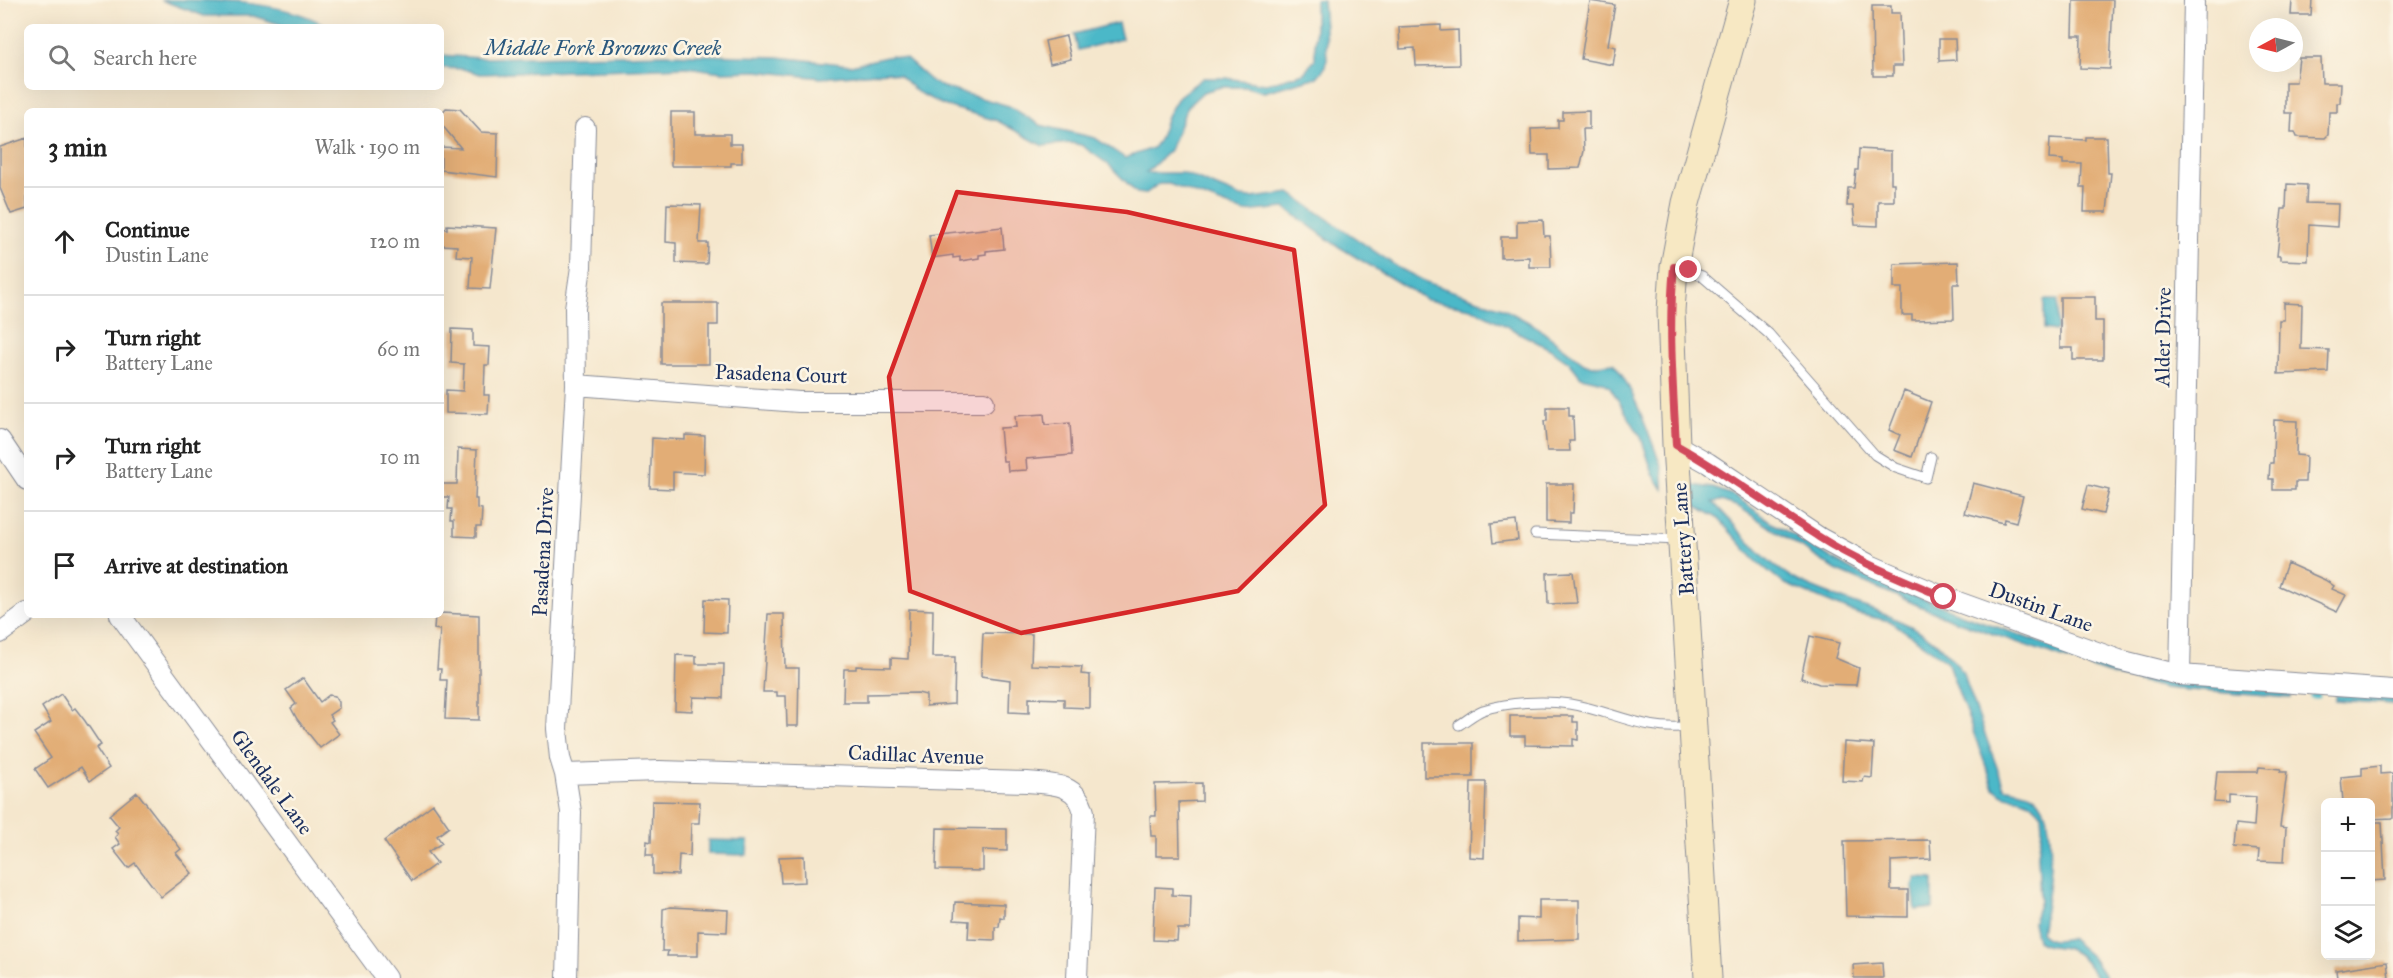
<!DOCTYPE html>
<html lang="en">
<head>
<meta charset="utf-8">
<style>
	:root { --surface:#fff; --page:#f6f6f6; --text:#222; --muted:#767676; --line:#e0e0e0 }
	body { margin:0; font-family:"IM FELL Great Primer",serif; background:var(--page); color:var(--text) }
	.controls { position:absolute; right:18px; bottom:18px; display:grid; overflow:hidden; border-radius:9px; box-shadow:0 6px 24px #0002 }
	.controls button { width:54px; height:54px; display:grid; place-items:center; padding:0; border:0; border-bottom:2px solid var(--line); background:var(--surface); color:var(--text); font:30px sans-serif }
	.compass { position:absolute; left:2249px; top:18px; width:54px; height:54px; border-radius:50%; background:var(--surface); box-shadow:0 6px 24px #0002; rotate:263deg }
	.stop { position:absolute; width:18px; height:18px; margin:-14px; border:4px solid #d1495b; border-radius:50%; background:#fff }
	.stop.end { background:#d1495b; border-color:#fff; box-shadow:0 2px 6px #0008 }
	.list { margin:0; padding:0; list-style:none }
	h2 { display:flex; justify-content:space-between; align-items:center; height:78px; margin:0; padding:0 24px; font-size:26px }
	h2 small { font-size:20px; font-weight:400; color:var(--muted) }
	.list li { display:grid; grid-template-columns:39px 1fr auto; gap:18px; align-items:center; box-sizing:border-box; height:108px; padding:0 24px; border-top:2px solid var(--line) }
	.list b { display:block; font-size:22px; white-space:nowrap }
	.list p { margin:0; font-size:20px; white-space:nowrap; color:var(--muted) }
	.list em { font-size:20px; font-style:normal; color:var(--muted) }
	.icon { flex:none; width:33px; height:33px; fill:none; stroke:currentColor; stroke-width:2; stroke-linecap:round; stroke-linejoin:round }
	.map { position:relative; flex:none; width:2393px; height:978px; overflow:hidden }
	.search { position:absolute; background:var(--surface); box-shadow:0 6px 24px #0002; left:24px; top:24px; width:420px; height:66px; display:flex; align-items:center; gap:15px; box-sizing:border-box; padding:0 21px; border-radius:9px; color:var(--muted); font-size:22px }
	.panel { position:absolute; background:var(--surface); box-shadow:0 6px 24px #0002; left:24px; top:108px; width:420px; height:510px; border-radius:9px }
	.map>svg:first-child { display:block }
</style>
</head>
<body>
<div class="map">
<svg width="2393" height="978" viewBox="0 0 2393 978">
	<rect width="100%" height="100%" fill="#fcf5e5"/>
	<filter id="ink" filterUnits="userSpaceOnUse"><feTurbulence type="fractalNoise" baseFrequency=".0167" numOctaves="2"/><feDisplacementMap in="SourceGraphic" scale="12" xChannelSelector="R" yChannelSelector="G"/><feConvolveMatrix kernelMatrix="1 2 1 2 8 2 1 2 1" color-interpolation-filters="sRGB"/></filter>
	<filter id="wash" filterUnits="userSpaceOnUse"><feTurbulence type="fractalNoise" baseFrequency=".008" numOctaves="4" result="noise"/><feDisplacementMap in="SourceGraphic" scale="24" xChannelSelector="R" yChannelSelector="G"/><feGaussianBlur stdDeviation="1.35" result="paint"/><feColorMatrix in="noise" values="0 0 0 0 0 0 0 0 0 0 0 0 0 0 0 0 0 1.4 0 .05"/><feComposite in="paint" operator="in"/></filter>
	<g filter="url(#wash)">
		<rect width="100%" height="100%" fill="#f5e7cd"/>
		<path fill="#4cb8c8" stroke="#347493" stroke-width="1.5" d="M161 0C215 0 283 0 329 27H289L253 16H204Z
			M1315 0H1323L1327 59 1324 69 1317 77 1264 92 1246 87H1221L1203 92 1187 107 1170 150 1146 173H1183L1241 197 1252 198 1290 193 1399 268 1426 282 1502 308 1534 325 1584 363 1592 366 1613 363C1632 384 1650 438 1661 465 1664 472 1663 482 1663 489L1653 474 1641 437 1610 387 1603 382 1581 377 1569 362 1550 349 1491 318 1471 308 1427 300 1336 245 1285 208 1244 212 1169 184H1159L1145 194 1137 193 1109 165 1081 145 1071 143 1043 146 998 121 943 105 917 92 899 75 887 72 821 78 757 71 722 72 687 67 480 74 463 69 441 68V55L480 58 666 54 778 57 851 65 891 56 906 59 932 82 945 88 1009 106 1040 125 1095 138 1125 158 1153 148 1159 140 1168 114 1179 96 1203 78H1226L1266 84 1304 73 1315 59Z
			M1118 23 1122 39 1078 50 1074 34Z
			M2044 300H2058L2057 329 2054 331 2044 329Z
			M1692 485 1713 488 1735 496 1774 524 1855 572 1964 615 2143 680 2291 691V698L2165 688 2117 677 1950 619 1836 570 1739 507 1721 501 1713 502C1740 530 1764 564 1800 582 1857 610 1927 615 1963 673L2004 787C2013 790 2023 790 2031 794 2063 812 2047 901 2041 932 2046 943 2059 940 2070 938L2092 957 2106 978H2097C2087 963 2079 950 2060 947 2051 946 2045 946 2037 941L2033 922 2040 901 2038 854 2042 828 2041 813C2022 789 2010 805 1994 788L1947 661 1890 621 1857 614 1783 583 1754 559 1719 519 1695 505Z
			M2336 695 2393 697V704L2336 700Z
			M708 840 748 841 747 855 708 854Z
			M1916 878 1933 879V908L1916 910 1913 887Z"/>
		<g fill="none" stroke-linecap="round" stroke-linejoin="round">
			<path stroke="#4cb8c8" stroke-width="5" d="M2312 696H2318"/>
		</g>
		<g id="blocks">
			<path fill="#e2ad76" d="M2074 0H2113L2110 69 2080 68 2081 36H2073Z
				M2292 0H2312L2311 15H2291Z
				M1590 1 1615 5 1608 45 1616 47 1613 65 1581 59Z
				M1872 6H1891V13H1900L1902 66H1893V76H1873Z
				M1441 25V31L1458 30 1459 65 1416 66 1415 48 1400 49 1399 27Z
				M1066 36 1071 59 1050 64 1045 41Z
				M1939 39H1955L1956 60 1939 61Z
				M2299 58H2321L2322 83H2341L2340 103H2337V112H2329L2328 135 2325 138 2297 137 2295 132H2291L2292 113H2285V82H2296Z
				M446 108 460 109 481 132 498 133 497 177 441 170V147L461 148 441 124 442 113Z
				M1589 111V129H1583L1584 151 1580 168 1549 169V155H1532L1531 129 1558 128V120H1563V112Z
				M671 112H695V134H730V144H742V163H731V166H671Z
				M2086 137H2107L2108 173H2111L2107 212H2084L2085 187H2081L2082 164H2063V160L2049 159 2050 138 2086 140Z
				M27 138V209L11 214 0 188V147Z
				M1859 149 1891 151V183H1894V201H1878V226L1855 225 1853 206H1847L1848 188H1854L1856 170H1858Z
				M2287 184 2307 185 2306 203 2338 204 2337 227 2309 225 2308 261 2280 260V256H2277L2282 209H2286Z
				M667 204 701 205 699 243H708L707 264 676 263V243L666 242Z
				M1543 220 1544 236H1550L1551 267H1529V257L1501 258V237H1517V221Z
				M447 225 496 228 490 289 470 288 472 257 456 256 457 246 441 245V228L447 229Z
				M1002 227 1004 249 986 251V254L979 255V258L960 261V257L953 258V255L932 258 929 235Z
				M1958 262 1959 284H1953L1954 319 1912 320V315H1902V288H1894V264Z
				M2060 297H2095V321H2103V360H2073V348H2060Z
				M661 303H718V325H709V364H661Z
				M2284 303 2302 304 2301 349 2329 350 2328 372 2278 374 2279 320H2284Z
				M452 329 473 330V346L490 347 489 365H485L484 395H489L488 414 446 413V390L463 391 464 364 451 363Z
				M1904 391 1931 402 1912 457 1894 450 1900 435 1889 430Z
				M1547 407H1569V416H1573L1574 441H1569L1570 451H1547L1544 421H1547Z
				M1044 414 1045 425 1070 423 1072 455 1026 459 1027 470 1008 471 1007 461H1003L1000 428 1016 427 1015 416Z
				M2274 420 2297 421 2296 455 2306 456 2305 482H2295V490H2273V479H2269L2270 463H2273Z
				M685 435 705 436 704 474 673 472V489L650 488 652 438 685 440Z
				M458 449 477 450 475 499H477V508L482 509 481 527H476V537L454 536V521H451L452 509H448L449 497H441V484H457Z
				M1973 483 2023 496 2016 522 2005 519 2004 523 1965 513Z
				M1546 484H1574L1573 513H1569V523L1546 522Z
				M2088 485 2109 490 2103 514 2082 509Z
				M1516 521 1518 540 1493 543 1491 524Z
				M2287 563 2325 580 2334 586 2332 589 2346 595 2337 612 2279 586Z
				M1573 572 1577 603 1548 604 1547 573Z
				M705 599 728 600 727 633 704 632Z
				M909 609 933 610 932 657H955L954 704 926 706V695L918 693 867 694V702H843L844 669H856V666L891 667V658L908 659Z
				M441 613 479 615V720L445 719 447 680H440L441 669H437L440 630 434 629 435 615Z
				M768 614H784L785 668H799L798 726H787L786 696H777V692H763Z
				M983 633 1032 634 1031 665 1082 667 1081 674 1090 675V708L1064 707V699L1029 698V713L1009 712 1010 680 981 676Z
				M1810 636 1839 643 1835 658 1859 668 1856 685 1819 684 1801 678Z
				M676 655 696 656V664H724L723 698 693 697 692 711 675 710Z
				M303 678 320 702 329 695 335 696 339 702V708L329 715 333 720 330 722 339 734 320 748 297 719 291 708 296 704 286 690Z
				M61 694 72 710 75 708 85 721 101 745 96 748 109 768 90 781 81 767 48 788 35 769 51 758 34 733 51 722 42 707Z
				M1510 716H1573V722H1578V740L1573 739V746L1525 745V736H1510Z
				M1844 742 1874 744 1872 778 1864 777 1863 782 1842 781Z
				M1424 743H1473V777H1424Z
				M2380 766V774L2393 773V818L2370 819V802H2343L2341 777 2362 775V768Z
				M2259 767 2281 769 2280 772H2287L2280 827 2286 828 2284 862 2258 861 2259 850 2234 848 2236 824 2254 826 2256 797 2229 795V803L2214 802 2217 772H2258Z
				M1471 782H1486L1484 858 1469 857Z
				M1202 783V801L1179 802 1180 856H1156V836H1151L1150 816H1156L1155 784Z
				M137 792 181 849 176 853 192 873 161 897 135 863 128 868 113 849 120 844 115 837 118 834 115 831 119 827 109 815Z
				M652 801 700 802 699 823H691L690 856 679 855 678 875 653 874V855H646L647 841 651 842Z
				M433 804 449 827 437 836 442 843 428 852 437 863 412 881 384 841Z
				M2370 822H2382L2385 880 2370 881Z
				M937 828 1007 829V851L983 850V871L936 870Z
				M1930 840 1931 859 1891 861V890H1908V917L1846 916 1844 841Z
				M804 856 805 882 781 883 779 857Z
				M1155 887 1172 888V895L1191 896 1190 929H1178L1177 941 1153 940Z
				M1539 900H1579V939L1518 941V918L1539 919Z
				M955 902 1004 904V918L1000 917 999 927H995V940L968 939 969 921 954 920Z
				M670 907 728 910 727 932 698 931V956H667L668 951H662L663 909Z
				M2387 962 2389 978H2337L2336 970Z
				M1882 963 1883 978H1854L1853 965Z"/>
		</g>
	</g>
	<g filter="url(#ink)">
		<use href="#blocks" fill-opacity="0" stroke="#888b96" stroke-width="1.5"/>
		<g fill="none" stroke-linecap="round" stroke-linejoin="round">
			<g stroke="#888b96" stroke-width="11">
				<path id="lane" d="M1677 267 1702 276 1769 334 1875 455 1896 468 1926 478 1931 457
					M1535 534 1679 540
					M1459 725C1467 720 1475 713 1483 710 1509 702 1543 700 1570 704 1613 711 1645 733 1692 726"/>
			</g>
			<g stroke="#888b96" stroke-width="22">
				<path id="street" d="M576 385 799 402H984
					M0 440 27 480
					M1676 445 1708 463 1820 538 1870 565 1944 597 2119 660 2180 675 2393 690
					M120 615 386 978
					M0 633 27 613
					M2180 675 2194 0
					M565 774 659 771 1027 782C1053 784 1077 783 1084 812L1077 978
					M567 978 571 812 565 774 560 758 557 729 576 385 575 308 581 267 585 128"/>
			</g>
			<g stroke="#888b96" stroke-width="29">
				<path id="secondary" d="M1708 978 1676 445 1671 311 1674 267 1686 203 1743 0"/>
			</g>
			<use href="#lane" stroke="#fff" stroke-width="9"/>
			<use href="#street" stroke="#fff" stroke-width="20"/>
			<use href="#secondary" stroke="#f7e8c3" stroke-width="27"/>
		</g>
	</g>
	<g fill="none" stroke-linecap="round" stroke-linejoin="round" filter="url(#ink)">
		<path stroke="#d1495b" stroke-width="8" d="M1689 270 1674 267C1668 327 1673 386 1676 445 1726 473 1771 507 1819 537 1858 562 1902 579 1944 597"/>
	</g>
	<path fill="#d62828" fill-opacity="0.2" stroke="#d62828" stroke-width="4.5" stroke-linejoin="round" d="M957 192 1127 212 1294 250 1325 505 1238 591 1021 633 910 591 889 377Z"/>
	<g text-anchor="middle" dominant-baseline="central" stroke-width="5" stroke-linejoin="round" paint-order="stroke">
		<g font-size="21" fill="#1b2f5e" stroke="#fcf5e5">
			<text transform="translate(2163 337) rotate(-89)">Alder Drive</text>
			<text transform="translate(781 374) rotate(2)">Pasadena Court</text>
			<text transform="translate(1683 539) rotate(-94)">Battery Lane</text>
			<text transform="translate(543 552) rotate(-87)">Pasadena Drive</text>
			<text transform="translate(2041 607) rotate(20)">Dustin Lane</text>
			<text transform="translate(916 755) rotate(2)">Cadillac Avenue</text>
			<text transform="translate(272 782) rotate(54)">Glendale Lane</text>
		</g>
		<g font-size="22" font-style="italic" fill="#2a587e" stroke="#fcf5e5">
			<text x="603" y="47">Middle Fork Browns Creek</text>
		</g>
	</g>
</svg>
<div class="controls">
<button>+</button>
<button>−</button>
<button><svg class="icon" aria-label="layers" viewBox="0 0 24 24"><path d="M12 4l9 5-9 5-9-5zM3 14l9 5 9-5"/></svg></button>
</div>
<svg class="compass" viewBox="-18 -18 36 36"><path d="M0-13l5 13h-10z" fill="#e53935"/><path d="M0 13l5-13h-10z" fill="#767676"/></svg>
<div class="stop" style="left:1944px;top:597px"></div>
<div class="stop end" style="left:1689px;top:270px"></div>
<div class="search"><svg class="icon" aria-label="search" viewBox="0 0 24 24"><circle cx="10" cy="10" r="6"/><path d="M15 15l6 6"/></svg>Search here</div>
<section class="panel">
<h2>3 min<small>Walk · 190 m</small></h2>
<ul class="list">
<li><svg class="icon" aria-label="ahead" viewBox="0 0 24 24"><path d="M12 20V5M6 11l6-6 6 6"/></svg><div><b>Continue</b><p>Dustin Lane</p></div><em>120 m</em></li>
<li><svg class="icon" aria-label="right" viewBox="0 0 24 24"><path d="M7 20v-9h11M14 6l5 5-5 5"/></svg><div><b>Turn right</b><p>Battery Lane</p></div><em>60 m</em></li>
<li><svg class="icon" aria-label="right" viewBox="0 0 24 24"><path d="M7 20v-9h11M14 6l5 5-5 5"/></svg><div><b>Turn right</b><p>Battery Lane</p></div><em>10 m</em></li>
<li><svg class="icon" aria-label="arrive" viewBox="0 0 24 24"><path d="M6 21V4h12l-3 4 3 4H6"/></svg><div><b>Arrive at destination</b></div></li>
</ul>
</section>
</div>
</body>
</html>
